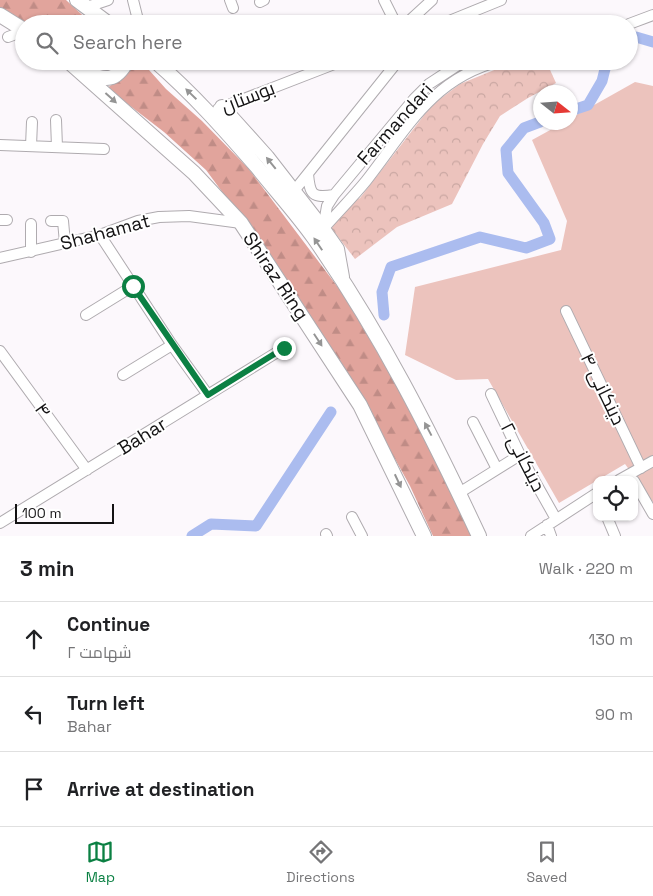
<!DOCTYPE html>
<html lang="en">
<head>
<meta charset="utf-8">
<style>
	:root { --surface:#fff; --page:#f2f2f2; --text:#202124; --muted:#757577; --line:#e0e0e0; --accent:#0b8043 }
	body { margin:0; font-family:"Space Grotesk",Cairo,sans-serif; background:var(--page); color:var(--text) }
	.controls { position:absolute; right:15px; bottom:15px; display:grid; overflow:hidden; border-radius:10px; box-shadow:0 1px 4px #0004 }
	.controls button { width:45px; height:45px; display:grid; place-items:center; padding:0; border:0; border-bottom:1px solid var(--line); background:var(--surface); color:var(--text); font:25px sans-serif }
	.compass { position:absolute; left:533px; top:85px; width:45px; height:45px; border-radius:50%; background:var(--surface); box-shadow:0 1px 4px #0004; rotate:107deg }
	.scale { position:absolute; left:15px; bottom:12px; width:99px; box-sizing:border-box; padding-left:5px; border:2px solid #141314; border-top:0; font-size:14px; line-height:18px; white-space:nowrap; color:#141314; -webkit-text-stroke:4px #fff; paint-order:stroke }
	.stop { position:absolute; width:15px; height:15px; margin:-11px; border:4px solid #0b8043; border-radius:50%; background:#fff }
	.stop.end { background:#0b8043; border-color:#fff; box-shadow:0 1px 5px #0008 }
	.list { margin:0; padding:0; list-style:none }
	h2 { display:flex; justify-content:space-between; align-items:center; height:65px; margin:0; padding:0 20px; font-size:21px }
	h2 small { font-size:16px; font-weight:400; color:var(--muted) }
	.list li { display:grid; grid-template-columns:32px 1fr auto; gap:15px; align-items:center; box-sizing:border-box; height:75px; padding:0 20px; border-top:1px solid var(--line) }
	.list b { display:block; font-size:19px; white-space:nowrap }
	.list p { margin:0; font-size:16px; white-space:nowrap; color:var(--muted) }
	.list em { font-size:16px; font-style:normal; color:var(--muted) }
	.icon { flex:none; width:28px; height:28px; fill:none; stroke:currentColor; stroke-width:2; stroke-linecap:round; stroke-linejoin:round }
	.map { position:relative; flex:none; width:653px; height:536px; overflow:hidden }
	.search { position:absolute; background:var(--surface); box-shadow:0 1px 4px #0004; left:15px; right:15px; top:15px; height:55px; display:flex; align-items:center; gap:12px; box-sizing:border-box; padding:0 18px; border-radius:28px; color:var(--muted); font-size:19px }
	.sheet { height:290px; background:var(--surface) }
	nav { display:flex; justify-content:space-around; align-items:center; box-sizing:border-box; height:70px; border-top:1px solid var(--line); background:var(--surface); font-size:14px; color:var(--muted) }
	nav a { display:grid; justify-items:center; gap:2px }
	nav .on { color:var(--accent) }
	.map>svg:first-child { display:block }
</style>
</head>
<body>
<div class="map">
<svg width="653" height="536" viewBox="0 0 653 536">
	<defs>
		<pattern id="forest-firs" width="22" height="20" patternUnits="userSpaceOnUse" patternTransform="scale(1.25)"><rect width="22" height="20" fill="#e1a49c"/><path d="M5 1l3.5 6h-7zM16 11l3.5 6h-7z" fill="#c08c86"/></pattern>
		<pattern id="park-crowns" width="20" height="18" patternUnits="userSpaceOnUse" patternTransform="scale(1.25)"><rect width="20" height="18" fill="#ecc3bd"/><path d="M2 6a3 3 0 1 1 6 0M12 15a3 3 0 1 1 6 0" fill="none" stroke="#caa7a2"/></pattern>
	</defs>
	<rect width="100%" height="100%" fill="#fcf8fc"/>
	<path fill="#ecc3bd" d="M635 82 653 86V502L625 464 559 503 488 379 456 380 405 355 415 287 561 250 567 221 532 140 563 123 570 122 571 118Z"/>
	<path fill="url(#forest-firs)" d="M0 0H66L92 24H24L0 11Z
		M80 61H120L110 74 93 71Z
		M132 61H141L166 89 202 121 248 168 343 294 425 433 473 536H433L410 486 346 371 260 243 206 170 164 132 107 88 123 77Z"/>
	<path fill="url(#park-crowns)" d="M546 61 556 83 528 98 500 116 483 144 452 204 397 227 355 259 332 229C333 215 349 205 360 198L432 105 460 84 504 66Z"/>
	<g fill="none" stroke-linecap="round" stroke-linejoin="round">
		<path stroke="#abbcef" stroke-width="11" d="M629 41 636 37 653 42
			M570 111 588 105 602 81 607 61
			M384 315 382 292 391 267 480 237 526 248 550 239 544 223 508 173 506 150 524 128 540 122
			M192 536 211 524 256 526 331 412"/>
		<g stroke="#afabaf" stroke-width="12">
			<path id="minor" d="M133 0 139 24
				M230 0 233 8
				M384 0 396 24
				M260 2 264 0
				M87 7 108 0
				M406 24 432 0
				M442 24 501 0
				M629 24 653 15
				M8 37 24 31
				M218 109 342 61
				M56 120 57 147
				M0 145 104 149
				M31 146 32 122
				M308 174C310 195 312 198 334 195
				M294 191 398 61
				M0 220H7
				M51 221H63L65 243
				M323 229C337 213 353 197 366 181 406 130 432 78 500 61
				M323 229 327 206 334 195 414 99 429 84 464 61
				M100 235 172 345 208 395
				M31 252V224
				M0 258 100 235 138 221 159 217 189 216 241 223
				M566 311 641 468
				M86 315 133 286
				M0 351 87 470
				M123 375 172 345
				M491 394 520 455 556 519
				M473 422 497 469
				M619 480 653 461
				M634 481 653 514
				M459 493 520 455
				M352 517 362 536
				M607 517 615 536
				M0 523 284 348
				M547 525 551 536
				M326 534 327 536
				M531 536 597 493"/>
		</g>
		<g stroke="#afabaf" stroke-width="16">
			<path id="highway" d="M77 0 109 24
				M0 15 24 30
				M68 61 194 173 241 223 360 405 424 536
				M155 61C193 94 224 129 257 167 276 191 297 214 314 238 380 332 431 433 479 536
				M86 72C105 81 116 82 127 61
				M222 107 267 157 323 229 337 249 342 277"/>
		</g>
		<use href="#minor" stroke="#fff" stroke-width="10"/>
		<use href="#highway" stroke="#fff" stroke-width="14"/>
	</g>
	<defs><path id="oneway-solid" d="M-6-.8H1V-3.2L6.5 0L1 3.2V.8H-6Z" transform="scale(1.25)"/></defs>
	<g fill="#959595">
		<use href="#oneway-solid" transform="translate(191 94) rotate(-136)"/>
		<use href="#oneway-solid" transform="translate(111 98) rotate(42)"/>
		<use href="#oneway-solid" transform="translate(271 163) rotate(-129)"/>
		<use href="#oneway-solid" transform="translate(318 244) rotate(-124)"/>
		<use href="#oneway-solid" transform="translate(318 340) rotate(57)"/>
		<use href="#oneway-solid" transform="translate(428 429) rotate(-118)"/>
		<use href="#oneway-solid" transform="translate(398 481) rotate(65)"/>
	</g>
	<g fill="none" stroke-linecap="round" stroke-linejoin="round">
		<path stroke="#0b8043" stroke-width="6" d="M133 286 208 395 284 348"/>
	</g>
	<g text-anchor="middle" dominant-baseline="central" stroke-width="4" stroke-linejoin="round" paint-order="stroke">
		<g font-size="19" fill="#141314" stroke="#fff">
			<text transform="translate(248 97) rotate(-21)">بوستان</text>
			<text transform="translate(395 124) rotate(-48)">Farmandari</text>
			<text transform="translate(105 232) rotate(-15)">Shahamat</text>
			<text transform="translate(276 276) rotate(56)">Shiraz Ring</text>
			<text transform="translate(603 389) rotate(64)">۴ دینکانی</text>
			<text transform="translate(43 410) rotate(54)">۴</text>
			<text transform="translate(142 436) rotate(-32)">Bahar</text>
			<text transform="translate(523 457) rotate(63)">۲ دینکانی</text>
		</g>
	</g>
</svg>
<div class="controls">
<button><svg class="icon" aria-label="locate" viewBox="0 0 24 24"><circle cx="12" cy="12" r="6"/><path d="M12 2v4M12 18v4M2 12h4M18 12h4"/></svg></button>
</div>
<svg class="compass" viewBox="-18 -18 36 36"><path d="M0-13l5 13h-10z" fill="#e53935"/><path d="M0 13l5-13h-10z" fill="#757577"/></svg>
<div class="scale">100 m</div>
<div class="stop" style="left:133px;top:286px"></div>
<div class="stop end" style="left:284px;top:348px"></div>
<div class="search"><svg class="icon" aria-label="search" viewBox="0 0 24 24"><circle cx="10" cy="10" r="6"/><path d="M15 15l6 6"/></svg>Search here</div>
</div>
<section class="sheet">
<h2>3 min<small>Walk · 220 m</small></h2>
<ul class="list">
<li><svg class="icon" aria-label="ahead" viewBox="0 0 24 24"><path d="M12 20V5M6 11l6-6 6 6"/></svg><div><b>Continue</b><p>۲ شهامت</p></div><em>130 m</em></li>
<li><svg class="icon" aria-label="left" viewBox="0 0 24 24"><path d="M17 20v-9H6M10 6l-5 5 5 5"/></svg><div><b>Turn left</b><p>Bahar</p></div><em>90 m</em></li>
<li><svg class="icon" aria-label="arrive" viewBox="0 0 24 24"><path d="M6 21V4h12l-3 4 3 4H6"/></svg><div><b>Arrive at destination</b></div></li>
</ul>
</section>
<nav>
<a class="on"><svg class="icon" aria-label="map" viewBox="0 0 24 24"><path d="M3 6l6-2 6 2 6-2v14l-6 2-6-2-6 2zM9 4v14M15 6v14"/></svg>Map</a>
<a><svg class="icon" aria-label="directions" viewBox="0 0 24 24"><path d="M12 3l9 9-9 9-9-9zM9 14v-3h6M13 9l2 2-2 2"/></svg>Directions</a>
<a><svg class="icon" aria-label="saved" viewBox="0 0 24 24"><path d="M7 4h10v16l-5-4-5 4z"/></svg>Saved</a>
</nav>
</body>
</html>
